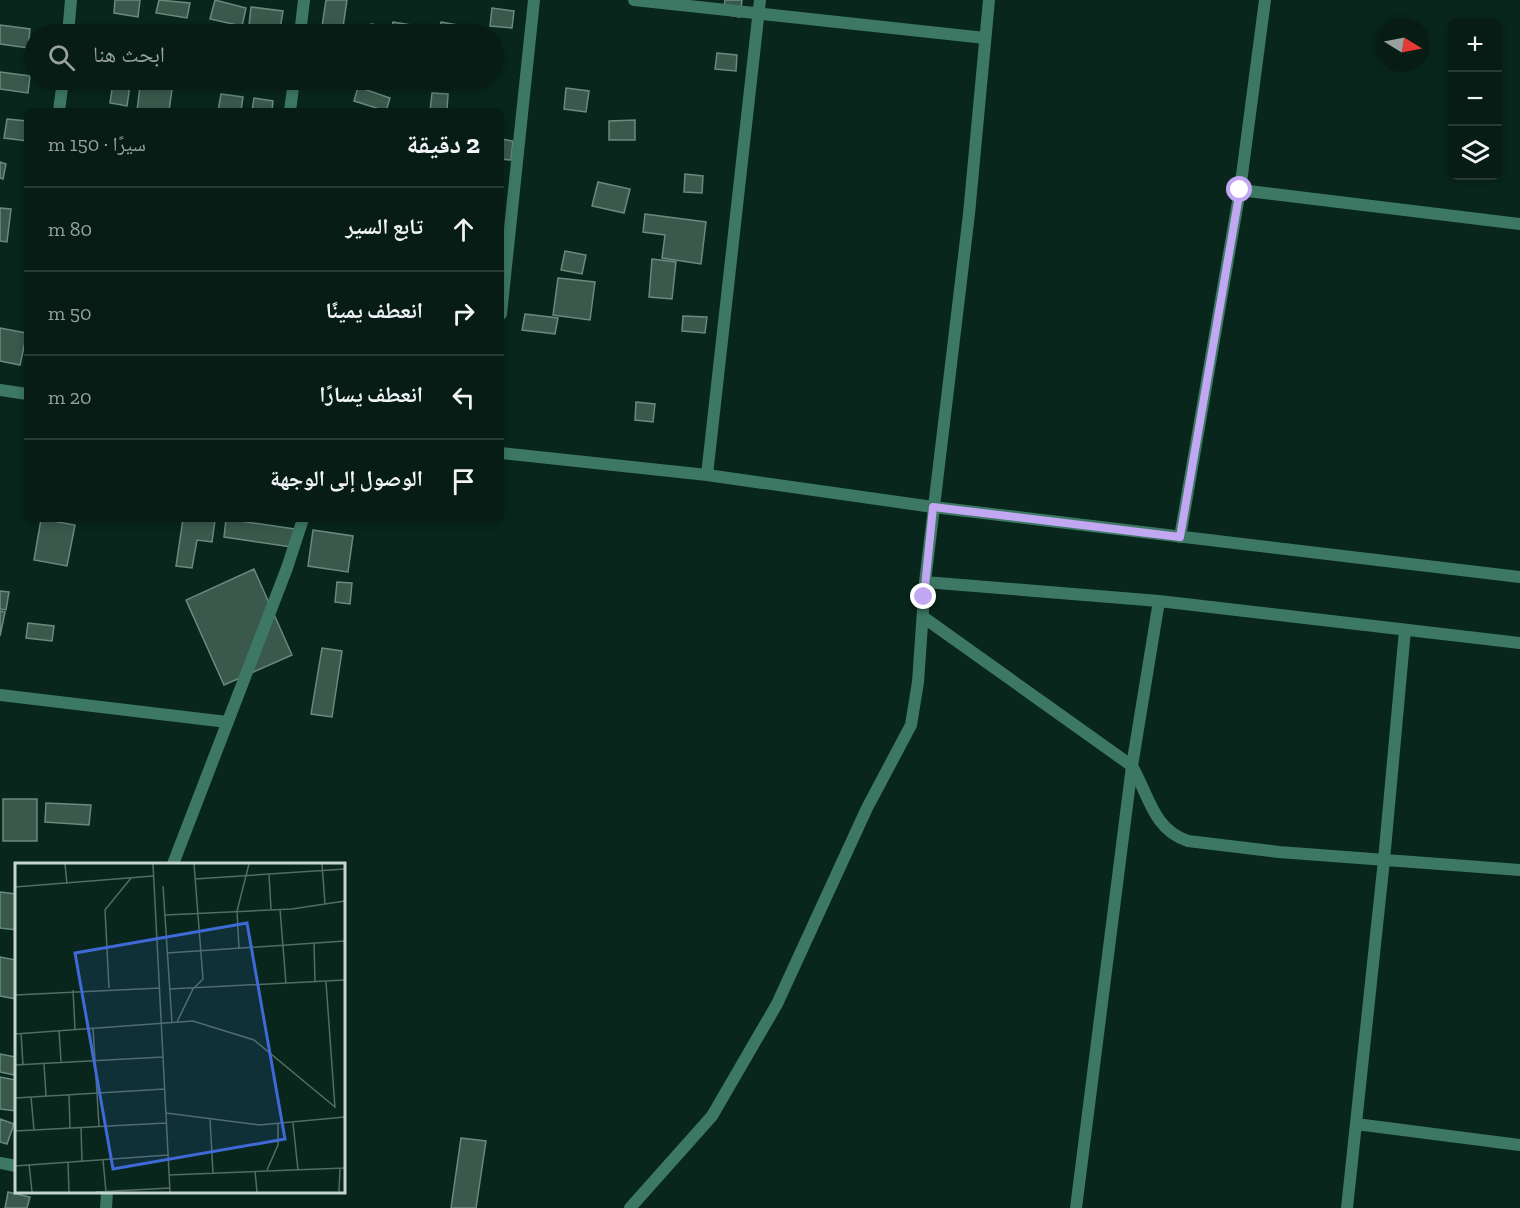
<!DOCTYPE html>
<html lang="ar">
<head>
<meta charset="utf-8">
<style>
	:root { --surface:#061c15; --page:#142922; --text:#f1f3f6; --muted:#98a1a0; --line:#273a34 }
	body { margin:0; font-family:"Zilla Slab","Noto Naskh Arabic",serif; background:var(--page); color:var(--text); direction:rtl }
	.controls { position:absolute; right:18px; top:18px; display:grid; overflow:hidden; border-radius:9px; box-shadow:0 3px 9px #0003 }
	.controls button { width:54px; height:54px; display:grid; place-items:center; padding:0; border:0; border-bottom:2px solid var(--line); background:var(--surface); color:var(--text); font:30px sans-serif }
	.compass { position:absolute; left:1376px; top:18px; width:54px; height:54px; border-radius:50%; background:var(--surface); box-shadow:0 3px 9px #0003; rotate:100deg }
	.stop { position:absolute; width:18px; height:18px; margin:-14px; border:4px solid #c2a8f2; border-radius:50%; background:#fff }
	.stop.end { background:#c2a8f2; border-color:#fff; box-shadow:0 2px 6px #0008 }
	.list { margin:0; padding:0; list-style:none }
	h2 { display:flex; justify-content:space-between; align-items:center; height:78px; margin:0; padding:0 24px; font-size:26px }
	h2 small { font-size:20px; font-weight:400; color:var(--muted) }
	.list li { display:grid; grid-template-columns:39px 1fr auto; gap:18px; align-items:center; box-sizing:border-box; height:84px; padding:0 24px; border-top:2px solid var(--line) }
	.list b { display:block; font-size:22px; white-space:nowrap }
	.list em { font-size:20px; font-style:normal; color:var(--muted) }
	.icon { flex:none; width:33px; height:33px; fill:none; stroke:currentColor; stroke-width:2; stroke-linecap:round; stroke-linejoin:round }
	.map { position:relative; flex:none; width:1520px; height:1208px; overflow:hidden; direction:ltr }
	.search { position:absolute; background:var(--surface); box-shadow:0 3px 9px #0003; left:24px; top:24px; width:480px; height:66px; display:flex; align-items:center; gap:15px; box-sizing:border-box; padding:0 21px; border-radius:33px; color:var(--muted); font-size:22px }
	.panel { position:absolute; background:var(--surface); box-shadow:0 3px 9px #0003; left:24px; top:108px; width:480px; height:414px; border-radius:9px; direction:rtl }
	.map>svg:first-child { display:block }
</style>
</head>
<body>
<div class="map">
<svg width="1520" height="1208" viewBox="0 0 1520 1208">
	<rect width="100%" height="100%" fill="#08261c"/>
	<path fill="#3b584d" stroke="#6b8a7e" stroke-width="1.5" d="M115 0H140L138 17 114 13Z
		M159 0 190 3 187 18 156 13Z
		M215 0 246 8 242 26 210 19Z
		M326 0H347L342 34 321 33Z
		M725 0H742L740 17 723 14Z
		M251 7 283 11 280 29 249 25Z
		M492 8 514 11 512 28 490 26Z
		M393 22 418 26 416 34H391Z
		M441 22 469 27 468 34H438Z
		M371 24 390 27 389 34H369Z
		M0 25 30 29 28 48 0 44Z
		M717 53 737 55 736 71 715 69Z
		M0 72 30 76 28 93 0 89Z
		M338 80H360V85L337 83Z
		M391 80H437V87L391 88Z
		M113 83 130 85 127 106 110 103Z
		M140 86 172 89 169 111H137Z
		M358 87 390 98 386 111 354 101Z
		M566 88 589 91 586 112 564 109Z
		M432 93 448 94 447 111H430Z
		M221 94 243 97 241 111H218Z
		M254 98 273 101 272 111H252Z
		M7 119 27 121V141L4 138Z
		M635 120V140H609V121Z
		M501 139 513 141 511 160 501 159Z
		M0 162 6 164 3 179 0 178Z
		M685 174 703 176 702 193 684 192Z
		M598 182 630 189 624 213 592 206Z
		M0 208 11 209 7 242 0 241Z
		M645 214 706 222 701 264 662 258 665 235 643 232Z
		M565 251 586 255 582 274 561 270Z
		M652 259 676 262 672 299 649 297Z
		M558 278 595 282 590 320 553 315Z
		M525 314 558 318 555 334 522 330Z
		M683 316 707 317 705 333 682 331Z
		M0 328 27 333 20 365 0 361Z
		M636 402 655 404 653 422 635 420Z
		M41 519 75 525 67 566 34 560Z
		M183 519 215 520 212 542 197 540 192 568 176 566Z
		M226 519 301 530 298 548 224 537Z
		M313 530 353 536 348 572 308 566Z
		M254 569 292 655 224 685 186 600Z
		M337 582 352 583 350 604 335 602Z
		M0 591 9 592 6 610 0 609Z
		M0 611 5 612 0 636Z
		M28 623 54 626 52 641 26 638Z
		M322 648 342 651 332 717 311 714Z
		M3 799H37V841H3Z
		M46 803 91 805 89 825 45 822Z
		M0 892 16 894V930L0 928Z
		M0 957 16 960V999L0 996Z
		M0 1054 16 1057 14 1075 0 1072Z
		M0 1077 16 1080V1111L0 1109Z
		M0 1119 14 1124 7 1144 0 1142Z
		M461 1138 486 1141 476 1208H451Z
		M8 1192 30 1197 27 1208H5Z"/>
	<g fill="none" stroke-linecap="round" stroke-linejoin="round">
		<path stroke="#3c7863" stroke-width="12" d="M634 0 985 38
			M68 34 71 0
			M300 34 304 0
			M59 111 63 80
			M290 111 294 80
			M1240 190 1520 224
			M501 314 534 0
			M0 390 27 394
			M501 453 707 475 933 507 1520 577
			M707 475 760 0
			M1180 537 1240 190 1265 0
			M925 582 1159 601 1520 643
			M923 617 1132 766C1149 795 1153 830 1188 841L1279 852 1520 870
			M0 695 227 722
			M173 864 287 568 303 519
			M1356 1124 1520 1145
			M0 1163 16 1166
			M106 1208 107 1192
			M630 1208 712 1116 777 1004 867 808 911 725 918 682 925 582 969 214 989 0
			M1076 1208 1132 766 1159 601
			M1347 1208 1384 860 1405 630"/>
	</g>
	<g fill="none" stroke-linecap="round" stroke-linejoin="round">
		<path stroke="#c2a8f2" stroke-width="8" d="M924 597 933 507 1180 537 1240 190"/>
	</g>
	<g transform="translate(15 863)">
		<rect width="330" height="330" fill="#08261c"/>
		<path fill="none" stroke="#546c64" stroke-width="1.5" d="M50 1 52 21M138 1 155 329M307 1 310 41M254 12 256 46M180 16 330 6M148 23 157 160M0 24 138 13M265 46 271 121M150 52 277 46 330 38M299 80 300 119M224 85 222 48 234 1M152 90 330 78M311 119 320 245M94 125 90 47 116 15M154 126 330 117M58 127 60 166M0 132 145 125M162 159 178 126 188 116 179 1M78 165 84 263M44 167 46 199M6 170 8 202M0 171 178 158 239 177 320 244M29 201 31 233M0 202 148 194M54 232 55 265M16 234 19 267M0 235 150 226M151 250 244 262 330 254M195 256 198 310M278 260 283 307M66 264 67 298M0 268 151 260M88 297 91 329M53 299 54 329M14 301 17 329M0 303 153 292M252 307 263 282V261M240 308 242 329M154 312 330 305M81 329 155 325M324 329 325 306"/>
		<path fill="#3f69d6" fill-opacity="0.15" stroke="#3f69d6" stroke-width="3" d="M232 60 270 276 98 306 60 90Z"/>
		<rect width="330" height="330" fill="none" stroke="#c6d6cf" stroke-width="3"/>
	</g>
</svg>
<div class="controls">
<button>+</button>
<button>−</button>
<button><svg class="icon" aria-label="layers" viewBox="0 0 24 24"><path d="M12 4l9 5-9 5-9-5zM3 14l9 5 9-5"/></svg></button>
</div>
<svg class="compass" viewBox="-18 -18 36 36"><path d="M0-13l5 13h-10z" fill="#e53935"/><path d="M0 13l5-13h-10z" fill="#98a1a0"/></svg>
<div class="stop" style="left:1240px;top:190px"></div>
<div class="stop end" style="left:924px;top:597px"></div>
<div class="search"><svg class="icon" aria-label="search" viewBox="0 0 24 24"><circle cx="10" cy="10" r="6"/><path d="M15 15l6 6"/></svg>ابحث هنا</div>
<section class="panel">
<h2>2 دقيقة<small>سيرًا · 150 m</small></h2>
<ul class="list">
<li><svg class="icon" aria-label="ahead" viewBox="0 0 24 24"><path d="M12 20V5M6 11l6-6 6 6"/></svg><div><b>تابع السير</b></div><em>80 m</em></li>
<li><svg class="icon" aria-label="right" viewBox="0 0 24 24"><path d="M7 20v-9h11M14 6l5 5-5 5"/></svg><div><b>انعطف يمينًا</b></div><em>50 m</em></li>
<li><svg class="icon" aria-label="left" viewBox="0 0 24 24"><path d="M17 20v-9H6M10 6l-5 5 5 5"/></svg><div><b>انعطف يسارًا</b></div><em>20 m</em></li>
<li><svg class="icon" aria-label="arrive" viewBox="0 0 24 24"><path d="M6 21V4h12l-3 4 3 4H6"/></svg><div><b>الوصول إلى الوجهة</b></div></li>
</ul>
</section>
</div>
</body>
</html>
